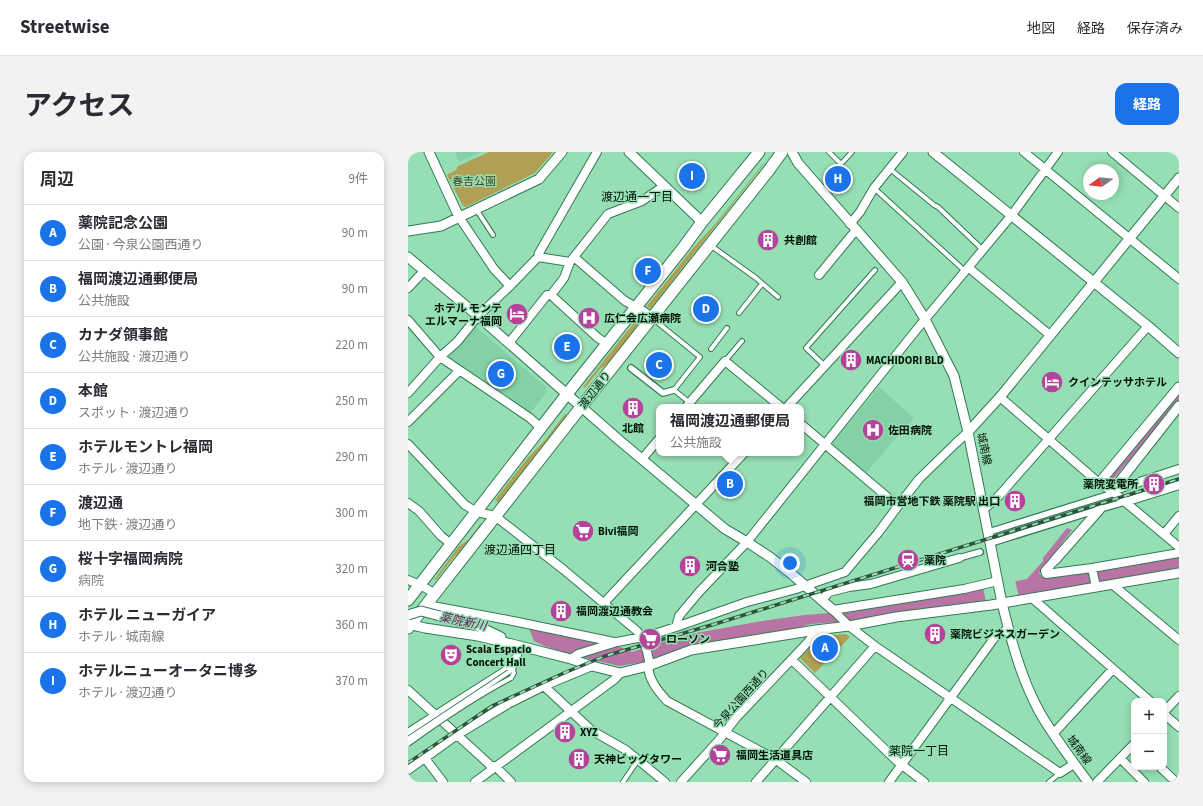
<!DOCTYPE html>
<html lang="ja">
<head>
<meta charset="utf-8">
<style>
	:root { --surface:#fff; --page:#f2f2f3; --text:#2b2b33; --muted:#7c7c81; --line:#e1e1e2; --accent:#1a73e8 }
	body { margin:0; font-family:"Source Sans 3","Noto Sans JP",sans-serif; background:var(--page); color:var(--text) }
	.controls { position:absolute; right:12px; bottom:12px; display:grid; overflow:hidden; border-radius:8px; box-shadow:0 2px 10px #0003 }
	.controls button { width:36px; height:36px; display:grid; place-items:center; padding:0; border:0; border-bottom:1px solid var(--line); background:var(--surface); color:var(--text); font:20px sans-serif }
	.compass { position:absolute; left:675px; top:12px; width:36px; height:36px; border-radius:50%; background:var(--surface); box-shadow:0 2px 10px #0003; rotate:255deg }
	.you { position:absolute; left:382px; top:411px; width:14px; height:14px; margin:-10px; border:3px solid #fff; border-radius:50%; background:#1a73e8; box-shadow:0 0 0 6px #1a73e833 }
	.badge { display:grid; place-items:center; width:26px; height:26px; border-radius:50%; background:var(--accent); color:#fff; font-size:13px; font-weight:700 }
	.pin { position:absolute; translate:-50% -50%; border:2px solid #fff; box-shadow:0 1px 4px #0006 }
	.popup { position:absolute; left:248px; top:252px; width:148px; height:52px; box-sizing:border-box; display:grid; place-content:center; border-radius:8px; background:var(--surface); filter:drop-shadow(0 1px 3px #0005); font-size:13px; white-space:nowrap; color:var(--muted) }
	.popup b { font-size:15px; color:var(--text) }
	.popup::after { content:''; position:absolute; left:50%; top:100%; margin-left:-8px; border:8px solid transparent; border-top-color:var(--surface) }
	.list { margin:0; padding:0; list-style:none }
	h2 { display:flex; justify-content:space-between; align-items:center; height:52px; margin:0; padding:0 16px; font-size:17px }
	h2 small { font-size:13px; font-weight:400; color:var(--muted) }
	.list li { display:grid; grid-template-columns:26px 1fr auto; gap:12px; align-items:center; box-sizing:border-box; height:56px; padding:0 16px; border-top:1px solid var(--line) }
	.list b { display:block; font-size:15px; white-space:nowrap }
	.list p { margin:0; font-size:13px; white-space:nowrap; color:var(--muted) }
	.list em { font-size:13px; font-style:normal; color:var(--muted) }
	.map { position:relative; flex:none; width:771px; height:630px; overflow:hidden; border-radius:12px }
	header { display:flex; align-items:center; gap:24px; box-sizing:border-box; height:56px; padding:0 20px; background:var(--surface); border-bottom:1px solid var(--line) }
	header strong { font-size:19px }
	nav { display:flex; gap:22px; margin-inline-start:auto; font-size:14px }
	.intro { display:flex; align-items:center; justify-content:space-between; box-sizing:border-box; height:96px; padding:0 24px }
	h1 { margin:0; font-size:28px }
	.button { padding:10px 18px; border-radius:12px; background:var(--accent); color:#fff; font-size:14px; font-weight:700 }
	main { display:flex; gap:24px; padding:0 24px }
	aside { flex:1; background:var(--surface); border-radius:12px; box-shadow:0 2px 10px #0003 }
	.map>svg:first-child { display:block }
</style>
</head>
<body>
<header>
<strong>Streetwise</strong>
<nav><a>地図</a><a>経路</a><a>保存済み</a></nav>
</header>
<div class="intro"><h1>アクセス</h1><a class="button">経路</a></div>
<main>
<aside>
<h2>周辺<small>9件</small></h2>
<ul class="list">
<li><span class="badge">A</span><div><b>薬院記念公園</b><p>公園 · 今泉公園西通り</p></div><em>90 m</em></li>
<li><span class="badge">B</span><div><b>福岡渡辺通郵便局</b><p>公共施設</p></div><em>90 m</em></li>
<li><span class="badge">C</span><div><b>カナダ領事館</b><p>公共施設 · 渡辺通り</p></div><em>220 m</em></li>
<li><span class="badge">D</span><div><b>本館</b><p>スポット · 渡辺通り</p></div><em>250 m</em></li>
<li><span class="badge">E</span><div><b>ホテルモントレ福岡</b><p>ホテル · 渡辺通り</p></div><em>290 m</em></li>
<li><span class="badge">F</span><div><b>渡辺通</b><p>地下鉄 · 渡辺通り</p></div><em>300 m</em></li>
<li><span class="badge">G</span><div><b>桜十字福岡病院</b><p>病院</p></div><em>320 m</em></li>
<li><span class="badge">H</span><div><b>ホテル ニューガイア</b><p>ホテル · 城南線</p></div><em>360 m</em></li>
<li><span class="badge">I</span><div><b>ホテルニューオータニ博多</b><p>ホテル · 渡辺通り</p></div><em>370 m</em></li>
</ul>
</aside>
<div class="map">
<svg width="771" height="630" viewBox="0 0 771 630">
	<rect width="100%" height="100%" fill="#96dfb4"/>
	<path fill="#83d1a4" d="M47 0H74L51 10Z
		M66 173 138 235 139 240 122 261 42 208 40 205Z
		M471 235 506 266 485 289 458 321 425 293V290Z"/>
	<path fill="#b0a055" d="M81 0H145L127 21 58 55 55 54 39 23 48 18 50 14Z
		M355 12H356L244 155 243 157 239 154 285 96 308 71Z
		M228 168 231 171 202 210 192 217 177 236 175 235Z
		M157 262 159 263 91 351 87 348 118 308 137 288Z
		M73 371 74 373 63 389 46 405 28 428H26L50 395 61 387Z
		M438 482 442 485 407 521 392 506 413 484Z"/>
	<path fill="#b774a4" d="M771 240V250L701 332 696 328Z
		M659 376 664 378 631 421 634 425 681 420 771 405V416L741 423 578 450 443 470H428L403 472 386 477 285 494 236 510 211 514 162 502 0 452 210 494 224 500 251 491 288 481 354 469 397 463 433 460 575 436 619 427 635 409V406Z"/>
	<path fill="#96dfb4" d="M607 428 611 445 578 450 575 435Z
		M0 451 120 474 126 489 145 498 131 494 0 467Z"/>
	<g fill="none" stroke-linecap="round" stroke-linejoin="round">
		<g stroke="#317a54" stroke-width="6">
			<path id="service" d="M421 0 433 12 444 0
				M482 17 526 53 530 55 575 98
				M466 36 558 120
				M68 57 85 83
				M302 93 348 126 370 145
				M331 161 354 132
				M244 166 292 205 266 238 282 251
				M303 197 319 176
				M317 209 334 189
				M417 214 398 196 467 118
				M103 526 106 521 105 519 106 513
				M215 630 230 608
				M641 630 652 621"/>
		</g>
		<g stroke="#317a54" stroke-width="8">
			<path id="pedestrian" d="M223 216 255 241 266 238
				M581 380 706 341
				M583 391 692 357 717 350
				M551 406 572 400"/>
		</g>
		<g stroke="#317a54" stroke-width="10">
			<path id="minor" d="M616 0 771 127
				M704 0 771 56
				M51 65 86 117 102 134
				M442 72 452 60 466 36 495 0
				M130 105 162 110 200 62 234 49 256 34
				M166 105 217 149 237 160 244 166
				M162 110 156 126 143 143 189 185 199 192
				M561 116 642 183
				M411 123 448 78
				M0 136 16 119
				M0 168 32 205 122 266 133 276
				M101 191 139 143H143
				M0 241 32 205 49 190 70 164 102 134 130 105 131 101 189 0
				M592 245 691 331 704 339 771 395
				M278 255 317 209 373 255
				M379 255 494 130
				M0 270 51 219
				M393 272 490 354
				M0 292 57 353 69 360 87 364 156 418 229 479C235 486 239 498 241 508 241 512 240 516 241 520 243 531 252 541 259 549L367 607 398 630
				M234 307 251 287
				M704 339 771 317
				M717 350 771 333
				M0 351 11 359 33 384 43 392
				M576 357 589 346 640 288 740 174
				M756 382 771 364
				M647 408 637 419 638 422 684 416 688 435
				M684 416 771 401
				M0 428 12 433 28 442
				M705 433 771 488
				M624 446 742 549
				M414 448 421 440 441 435 463 432 551 406
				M196 451 336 301
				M19 453 105 469 206 490
				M425 458 441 474 467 494 652 621 666 612
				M425 458 556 437 590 429
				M268 475 271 464 292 439 339 390 509 177 603 64 650 0
				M163 507 170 502 209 490 240 484 268 475 339 450 388 437 437 420 470 381 490 354 511 327 547 292 560 280
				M384 508 489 609 516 630
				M136 534 183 578 218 598 257 630
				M0 538 82 613 88 615 103 630
				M756 560 771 544
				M756 562 771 575
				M0 581 96 520 107 511 111 494
				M645 582 705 517
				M16 605 35 630
				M712 606 736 630
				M752 615 768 630
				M0 618 49 583 100 552 136 534 184 514
				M67 630 207 527 212 521
				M273 630 311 588 328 566 401 489 408 478
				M348 630 467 494
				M481 630 587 485 600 477
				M689 630 726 592"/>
		</g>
		<g stroke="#317a54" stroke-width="11">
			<path id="tertiary" d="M21 0 51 65
				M221 0 294 70
				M384 0 390 11 494 130 517 167 546 224 560 280 594 451C603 488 613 526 631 559 645 584 663 607 680 630
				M525 0 740 174 771 201
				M0 79 33 74 131 27 154 0
				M0 105 70 164 211 288 317 377 339 390 362 405 386 424 425 458
				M560 280 592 245 771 26
				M691 331 771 235
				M702 338 712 329 771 254
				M647 408 692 357
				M32 464 72 475 93 485
				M0 472 17 476 70 484 104 492 163 507 184 514 212 521 240 514 283 498 408 478 441 474 488 465 583 453 771 421"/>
		</g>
		<g stroke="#317a54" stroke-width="13">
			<path id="secondary" d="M0 448 159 242 275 96 294 70 351 0
				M0 476 173 255 361 18 374 0"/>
		</g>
		<use href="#service" stroke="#fff" stroke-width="4"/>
		<use href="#pedestrian" stroke="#fff" stroke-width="5.5"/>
		<use href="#minor" stroke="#fff" stroke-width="8"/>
		<use href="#tertiary" stroke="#fff" stroke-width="9"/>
		<use href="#secondary" stroke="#fff" stroke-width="11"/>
		<g stroke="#2f533c" stroke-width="3.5">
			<path id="rail" d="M0 611 84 554 156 521 197 504 307 472 771 327"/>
		</g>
		<use href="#rail" stroke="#96dfb4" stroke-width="2" stroke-dasharray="6" stroke-linecap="butt"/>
		<g stroke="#317a54" stroke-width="6" stroke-linecap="butt">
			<path id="service-bridge" d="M0 587 101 520
				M0 592C33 568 67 545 103 526"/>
		</g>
		<g stroke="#317a54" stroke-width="11" stroke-linecap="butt">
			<path id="tertiary-bridge" d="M0 463 13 459 32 464"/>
		</g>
		<use href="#service-bridge" stroke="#fff" stroke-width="4"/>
		<use href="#tertiary-bridge" stroke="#fff" stroke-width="9"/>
	</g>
	<defs>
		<g id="building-disc" transform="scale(1.15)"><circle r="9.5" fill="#b5429b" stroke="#96dfb4"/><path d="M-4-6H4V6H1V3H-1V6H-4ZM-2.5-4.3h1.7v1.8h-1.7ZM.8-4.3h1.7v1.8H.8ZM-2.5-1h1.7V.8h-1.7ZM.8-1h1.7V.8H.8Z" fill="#fff"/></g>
		<g id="hotel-disc" transform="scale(1.15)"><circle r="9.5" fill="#b5429b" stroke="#96dfb4"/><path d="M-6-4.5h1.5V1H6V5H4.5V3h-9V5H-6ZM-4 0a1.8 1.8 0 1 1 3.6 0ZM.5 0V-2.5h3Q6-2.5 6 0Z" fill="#fff"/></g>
		<g id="hospital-disc" transform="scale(1.15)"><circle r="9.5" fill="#b5429b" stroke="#96dfb4"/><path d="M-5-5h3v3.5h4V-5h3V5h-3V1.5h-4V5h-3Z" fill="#fff"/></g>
		<g id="supermarket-disc" transform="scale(1.15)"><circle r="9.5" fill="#b5429b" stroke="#96dfb4"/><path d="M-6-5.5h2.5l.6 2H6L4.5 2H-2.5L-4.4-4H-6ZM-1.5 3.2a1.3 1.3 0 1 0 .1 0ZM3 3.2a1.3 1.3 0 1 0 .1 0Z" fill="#fff"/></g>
		<g id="station-disc" transform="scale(1.15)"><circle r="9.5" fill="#b5429b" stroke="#96dfb4"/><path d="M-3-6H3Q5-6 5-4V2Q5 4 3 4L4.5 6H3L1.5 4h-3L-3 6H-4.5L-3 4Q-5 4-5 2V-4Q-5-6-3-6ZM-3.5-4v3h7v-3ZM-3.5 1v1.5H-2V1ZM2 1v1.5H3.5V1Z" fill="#fff"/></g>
		<g id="theatre-disc" transform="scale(1.15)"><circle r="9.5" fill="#b5429b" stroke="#96dfb4"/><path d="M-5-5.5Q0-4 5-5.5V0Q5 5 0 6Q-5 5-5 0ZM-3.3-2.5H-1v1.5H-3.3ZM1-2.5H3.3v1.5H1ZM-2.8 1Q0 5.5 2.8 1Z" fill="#fff"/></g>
	</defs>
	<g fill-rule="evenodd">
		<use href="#building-disc" x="360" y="88"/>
		<use href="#hotel-disc" x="109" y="162"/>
		<use href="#hospital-disc" x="181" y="166"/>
		<use href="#building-disc" x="443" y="208"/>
		<use href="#hotel-disc" x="644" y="230"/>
		<use href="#building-disc" x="225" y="256"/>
		<use href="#hospital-disc" x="465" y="278"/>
		<use href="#building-disc" x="746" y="332"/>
		<use href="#building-disc" x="607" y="349"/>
		<use href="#supermarket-disc" x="175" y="379"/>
		<use href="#station-disc" x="500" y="408"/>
		<use href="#building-disc" x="282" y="414"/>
		<use href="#building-disc" x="153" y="459"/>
		<use href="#building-disc" x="527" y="482"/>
		<use href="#supermarket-disc" x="242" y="487"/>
		<use href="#theatre-disc" x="43" y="503"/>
		<use href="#building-disc" x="157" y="580"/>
		<use href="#supermarket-disc" x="312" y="603"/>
		<use href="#building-disc" x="171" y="607"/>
	</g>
	<g text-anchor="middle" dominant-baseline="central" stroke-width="3" stroke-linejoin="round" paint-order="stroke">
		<g font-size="11" fill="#473f1c" stroke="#96dfb4">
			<text x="66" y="29">春吉公園</text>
		</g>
		<g font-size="11" font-weight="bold" fill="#001306" stroke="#96dfb4" text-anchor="start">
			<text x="376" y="88">共創館</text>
			<text x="94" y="156" text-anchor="end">ホテル モンテ<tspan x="94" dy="13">エルマーナ福岡</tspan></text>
			<text x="196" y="166">広仁会広瀬病院</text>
			<text x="458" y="208">MACHIDORI BLD</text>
			<text x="660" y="230">クインテッサホテル</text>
			<text x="225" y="276" text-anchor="middle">北館</text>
			<text x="480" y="278">佐田病院</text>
			<text x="730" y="332" text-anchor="end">薬院変電所</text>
			<text x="592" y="349" text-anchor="end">福岡市営地下鉄 薬院駅 出口</text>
			<text x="190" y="379">Bivi福岡</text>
			<text x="516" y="408">薬院</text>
			<text x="298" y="414">河合塾</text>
			<text x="168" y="459">福岡渡辺通教会</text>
			<text x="542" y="482">薬院ビジネスガーデン</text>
			<text x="258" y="487">ローソン</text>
			<text x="58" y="497">Scala Espacio<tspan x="58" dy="13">Concert Hall</tspan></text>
			<text x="172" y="580">XYZ</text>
			<text x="328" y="603">福岡生活道具店</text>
			<text x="186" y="607">天神ビッグタワー</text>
		</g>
		<g font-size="11" fill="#001306" stroke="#96dfb4">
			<text transform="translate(187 238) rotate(-52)">渡辺通り</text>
			<text transform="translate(576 297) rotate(78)">城南線</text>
			<text transform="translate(333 547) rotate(-48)">今泉公園西通り</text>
			<text transform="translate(671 598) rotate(54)">城南線</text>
		</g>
		<g font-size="12" fill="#001306" stroke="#96dfb4">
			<text x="229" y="45">渡辺通一丁目</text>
			<text x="112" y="398">渡辺通四丁目</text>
			<text x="511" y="599">薬院一丁目</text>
		</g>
		<g font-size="12" font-style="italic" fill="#651354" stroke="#96dfb4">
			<text transform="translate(55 470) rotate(11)">薬院新川</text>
		</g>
	</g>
</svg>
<div class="controls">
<button>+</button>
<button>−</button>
</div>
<svg class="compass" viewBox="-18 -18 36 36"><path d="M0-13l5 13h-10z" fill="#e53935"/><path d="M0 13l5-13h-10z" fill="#7c7c81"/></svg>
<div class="you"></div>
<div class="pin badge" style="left:417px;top:496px">A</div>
<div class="pin badge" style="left:322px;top:332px">B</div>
<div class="popup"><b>福岡渡辺通郵便局</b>公共施設</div>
<div class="pin badge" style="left:251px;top:213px">C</div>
<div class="pin badge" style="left:298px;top:157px">D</div>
<div class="pin badge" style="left:159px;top:195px">E</div>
<div class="pin badge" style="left:240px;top:119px">F</div>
<div class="pin badge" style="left:93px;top:222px">G</div>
<div class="pin badge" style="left:430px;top:27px">H</div>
<div class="pin badge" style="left:284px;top:24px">I</div>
</div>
</main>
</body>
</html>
